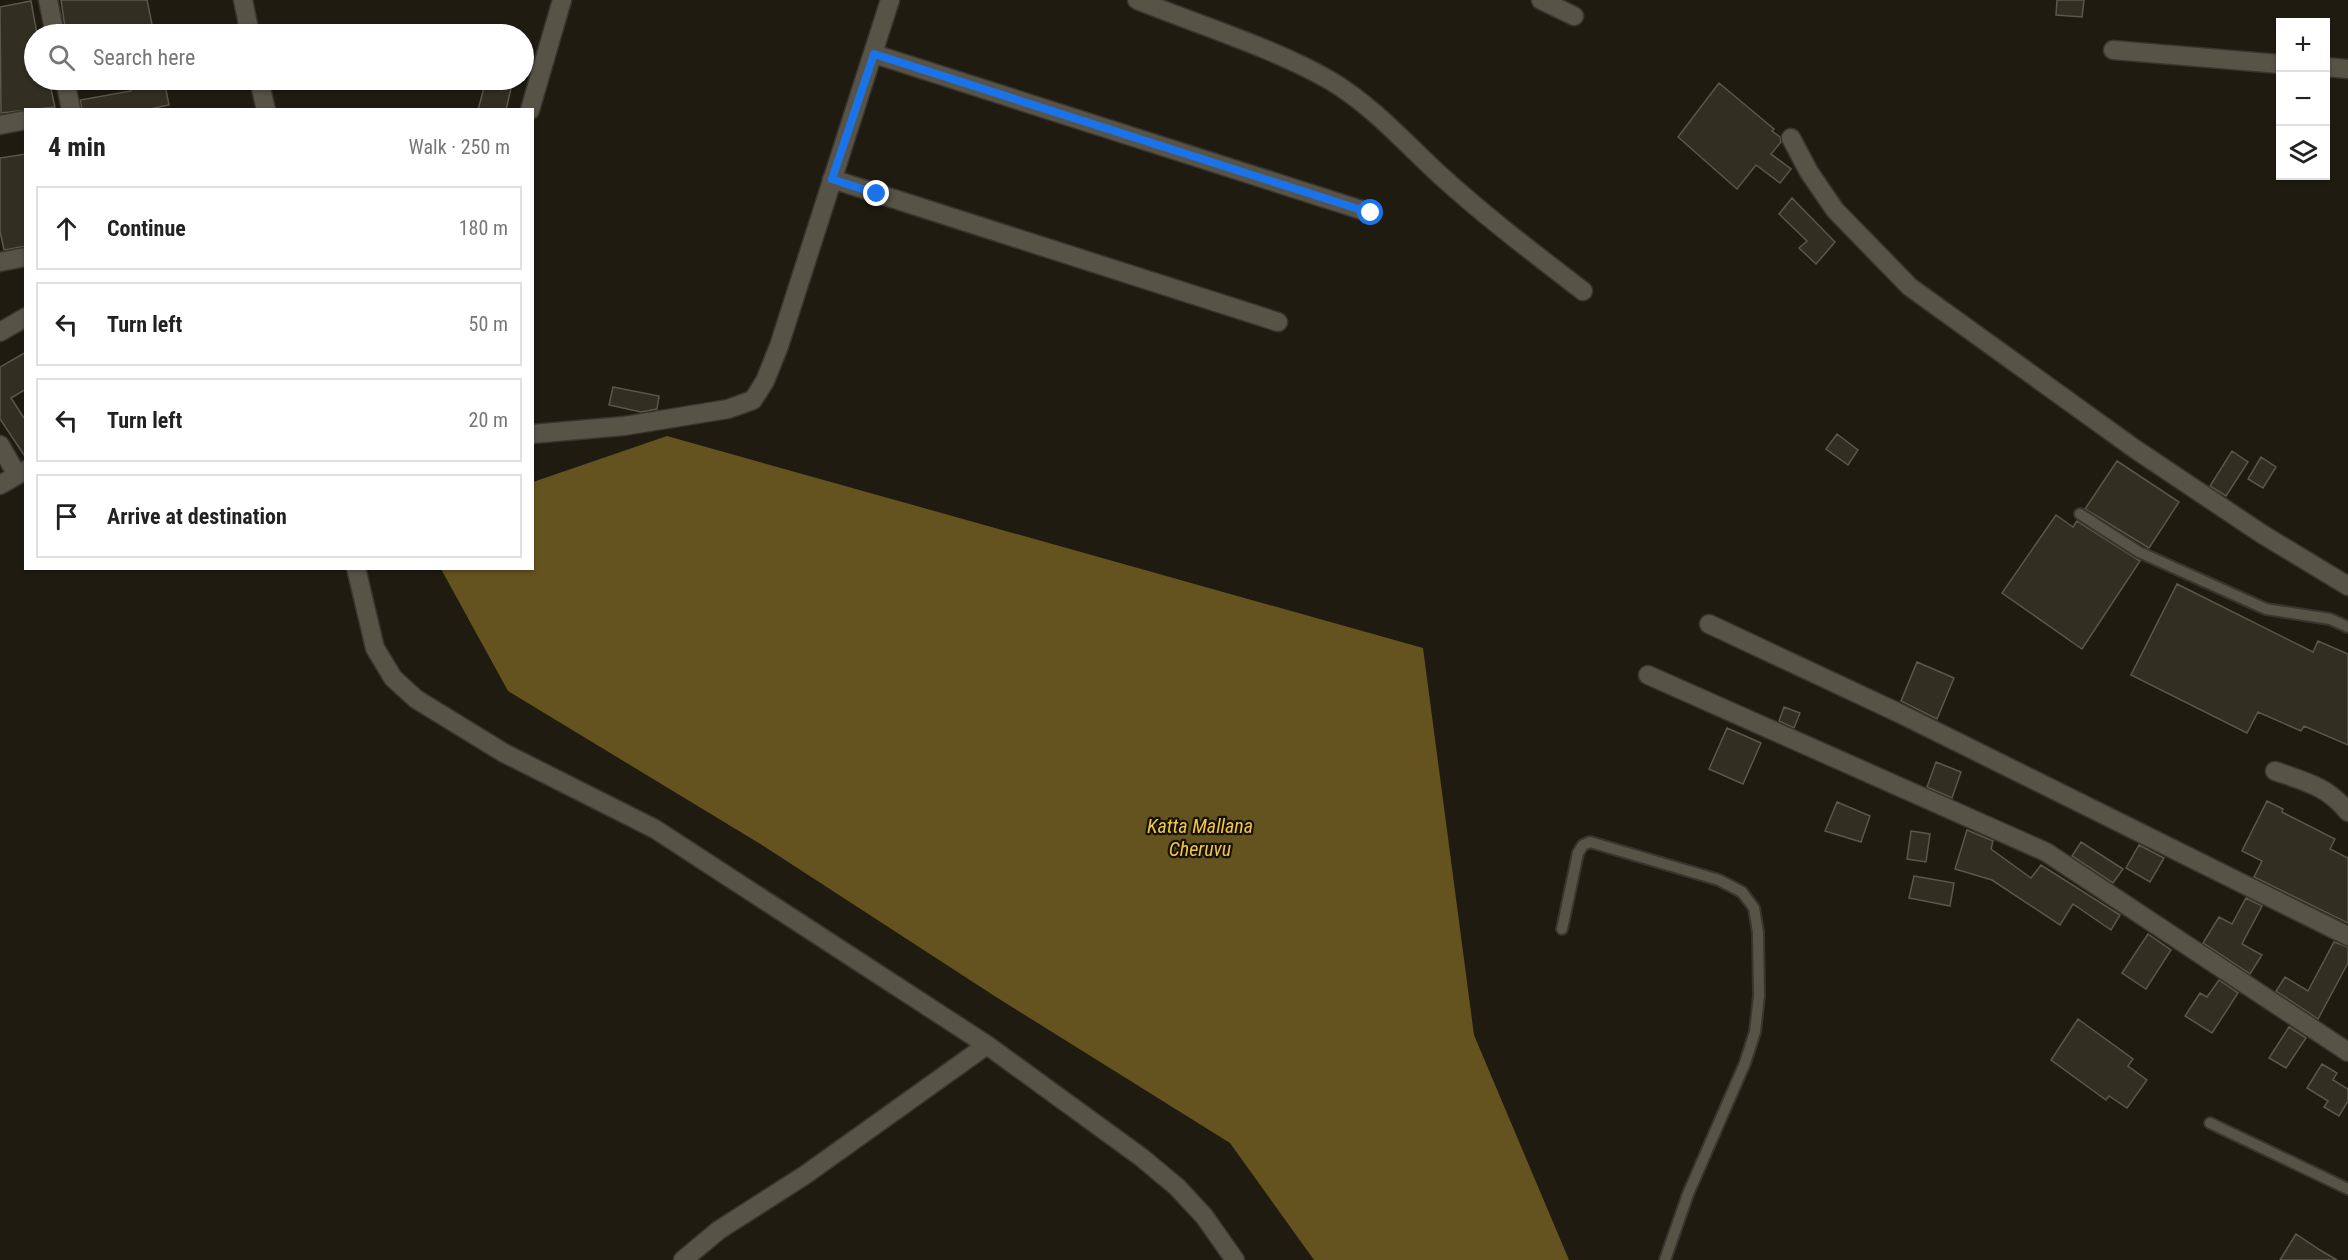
<!DOCTYPE html>
<html lang="en">
<head>
<meta charset="utf-8">
<style>
	:root { --surface:#fff; --page:#f2f2f2; --text:#222; --muted:#767676; --line:#e0e0e0 }
	body { margin:0; font-family:"Roboto Condensed",sans-serif; background:var(--page); color:var(--text) }
	.controls { position:absolute; right:18px; top:18px; display:grid; overflow:hidden; border-radius:0px; box-shadow:0 2px 4px #0004 }
	.controls button { width:54px; height:54px; display:grid; place-items:center; padding:0; border:0; border-bottom:2px solid var(--line); background:var(--surface); color:var(--text); font:30px sans-serif }
	.stop { position:absolute; width:18px; height:18px; margin:-14px; border:4px solid #1a73e8; border-radius:50%; background:#fff }
	.stop.end { background:#1a73e8; border-color:#fff; box-shadow:0 2px 6px #0008 }
	.list { margin:0; padding:0; list-style:none }
	h2 { display:flex; justify-content:space-between; align-items:center; height:78px; margin:0; padding:0 24px; font-size:26px }
	h2 small { font-size:20px; font-weight:400; color:var(--muted) }
	.list li { display:grid; grid-template-columns:39px 1fr auto; gap:18px; align-items:center; box-sizing:border-box; height:84px; margin:0 12px 12px; padding:0 12px; border:2px solid var(--line); border-radius:0px }
	.list b { display:block; font-size:22px; white-space:nowrap }
	.list em { font-size:20px; font-style:normal; color:var(--muted) }
	.icon { flex:none; width:33px; height:33px; fill:none; stroke:currentColor; stroke-width:2; stroke-linecap:round; stroke-linejoin:round }
	.map { position:relative; flex:none; width:2348px; height:1260px; overflow:hidden }
	.search { position:absolute; background:var(--surface); box-shadow:0 2px 4px #0004; left:24px; top:24px; width:510px; height:66px; display:flex; align-items:center; gap:15px; box-sizing:border-box; padding:0 21px; border-radius:33px; color:var(--muted); font-size:22px }
	.panel { position:absolute; background:var(--surface); box-shadow:0 2px 4px #0004; left:24px; top:108px; width:510px; height:462px; border-radius:0px }
	.map>svg:first-child { display:block }
</style>
</head>
<body>
<div class="map">
<svg width="2348" height="1260" viewBox="0 0 2348 1260">
	<rect width="100%" height="100%" fill="#1f1b10"/>
	<path fill="#64521f" d="M667 436 1423 648 1474 1035 1569 1260H1314L1230 1143 996 997 762 845 508 691 441 569 532 568 533 482Z"/>
	<path fill="#322e22" stroke="#5b574a" stroke-width="1.5" d="M61 0H147L154 34H66Z
		M2057 0H2084L2082 17 2056 15Z
		M31 1 37 34H34V80H49L55 107 1 113 0 7Z
		M141 80H164L169 105 145 110H82L80 100 131 91 129 82Z
		M486 80H513L506 110H478Z
		M1719 83 1774 129 1772 131 1780 137 1781 142 1771 154 1791 169 1780 183 1756 165 1737 189 1678 137Z
		M26 154V246L4 250 0 231V158Z
		M1792 198 1835 242 1816 264 1799 248 1807 241 1779 214Z
		M26 352V389L11 398 26 421V458L0 419V367Z
		M613 387 659 396 657 409 641 412 609 405Z
		M1837 434 1858 450 1848 465 1826 449Z
		M2232 451 2248 462 2226 496 2210 486Z
		M2261 457 2276 467 2263 488 2248 479Z
		M2117 461 2179 502 2149 548 2085 509Z
		M2056 515 2073 527 2077 521 2140 561 2082 649 2002 593Z
		M2177 584 2313 652 2318 641 2348 654V745L2304 726 2301 731 2258 712 2247 733 2131 675Z
		M1917 662 1954 678 1937 719 1901 701Z
		M1784 707 1800 713 1794 728 1779 721Z
		M1727 728 1761 743 1743 784 1709 769Z
		M1936 762 1961 772 1952 798 1927 787Z
		M2267 801 2283 809 2282 812 2335 839 2330 849 2348 858V923L2254 877 2262 861 2242 851Z
		M1837 802 1870 816 1861 842 1825 831Z
		M1967 830 1993 841 1991 849 2031 878 2041 865 2120 915 2111 930 2073 904 2060 925 1992 880 1955 869Z
		M1911 831 1930 834 1926 862 1907 859Z
		M2081 842 2123 869 2113 883 2072 856Z
		M2139 845 2164 858 2150 882 2126 868Z
		M1914 876 1954 883 1950 906 1909 898Z
		M2246 898 2262 906 2242 944 2262 955 2250 974 2203 943 2219 917 2232 924Z
		M2148 934 2171 950 2146 989 2122 973Z
		M2334 942 2348 947V963L2318 1019 2276 991 2285 977 2308 991Z
		M2219 980 2238 993 2212 1033 2185 1016 2200 993 2207 997Z
		M2078 1019 2133 1059 2128 1066 2147 1080 2127 1108 2109 1096 2106 1100 2051 1060Z
		M2289 1027 2306 1038 2286 1068 2269 1058Z
		M2322 1064 2337 1073 2333 1080 2348 1089V1101L2339 1116 2324 1107 2328 1101 2307 1088Z
		M2296 1234 2320 1250 2337 1260H2280Z"/>
	<g fill="none" stroke-linecap="round" stroke-linejoin="round">
		<g stroke="#38352f" stroke-width="14">
			<path id="service" d="M2080 514 2139 552 2266 609 2330 619 2348 627
				M1562 929 1578 853 1583 845 1590 842 1719 880 1742 892 1754 908 1758 932 1759 996 1755 1032 1745 1063 1688 1194 1665 1260
				M2210 1123 2348 1189"/>
		</g>
		<g stroke="#38352f" stroke-width="21">
			<path id="minor" d="M48 0 55 34
				M243 0 250 34
				M1137 0C1199 25 1274 48 1331 81 1374 107 1405 143 1441 176 1486 217 1535 254 1583 291
				M1541 0 1574 16
				M2113 50 2280 64
				M874 54 1371 213
				M2326 67 2348 69
				M65 80 71 110
				M259 80 266 110
				M530 110 562 0
				M0 125 26 120
				M1791 138 1809 172 1835 210 1910 287 2135 449 2262 534 2348 586
				M832 179 1278 322
				M0 262 26 257
				M0 332 26 317
				M532 434 624 426 728 409 753 400 765 381 779 346 890 0
				M0 445 17 475
				M0 485 26 470
				M356 568 375 648 393 678 416 699 504 753 655 829 987 1045 1141 1157 1177 1187 1204 1216 1235 1260
				M1709 624 1901 714 2348 936
				M1648 675 2046 852 2348 1052
				M2275 771C2306 782 2327 786 2348 812
				M683 1260 719 1230 805 1175 987 1045"/>
		</g>
		<use href="#service" stroke="#585347" stroke-width="10"/>
		<use href="#minor" stroke="#585347" stroke-width="18"/>
	</g>
	<g fill="none" stroke-linecap="round" stroke-linejoin="round">
		<path stroke="#1a73e8" stroke-width="8" d="M877 194 832 179 874 54 1371 213"/>
	</g>
	<g text-anchor="middle" dominant-baseline="central" stroke-width="4.5" stroke-linejoin="round" paint-order="stroke">
		<g font-size="20" font-style="italic" fill="#f3c745" stroke="#161208">
			<text x="1200" y="826">Katta Mallana<tspan x="1200" dy="23">Cheruvu</tspan></text>
		</g>
	</g>
</svg>
<div class="controls">
<button>+</button>
<button>−</button>
<button><svg class="icon" aria-label="layers" viewBox="0 0 24 24"><path d="M12 4l9 5-9 5-9-5zM3 14l9 5 9-5"/></svg></button>
</div>
<div class="stop" style="left:1371px;top:213px"></div>
<div class="stop end" style="left:877px;top:194px"></div>
<div class="search"><svg class="icon" aria-label="search" viewBox="0 0 24 24"><circle cx="10" cy="10" r="6"/><path d="M15 15l6 6"/></svg>Search here</div>
<section class="panel">
<h2>4 min<small>Walk · 250 m</small></h2>
<ul class="list">
<li><svg class="icon" aria-label="ahead" viewBox="0 0 24 24"><path d="M12 20V5M6 11l6-6 6 6"/></svg><div><b>Continue</b></div><em>180 m</em></li>
<li><svg class="icon" aria-label="left" viewBox="0 0 24 24"><path d="M17 20v-9H6M10 6l-5 5 5 5"/></svg><div><b>Turn left</b></div><em>50 m</em></li>
<li><svg class="icon" aria-label="left" viewBox="0 0 24 24"><path d="M17 20v-9H6M10 6l-5 5 5 5"/></svg><div><b>Turn left</b></div><em>20 m</em></li>
<li><svg class="icon" aria-label="arrive" viewBox="0 0 24 24"><path d="M6 21V4h12l-3 4 3 4H6"/></svg><div><b>Arrive at destination</b></div></li>
</ul>
</section>
</div>
</body>
</html>
